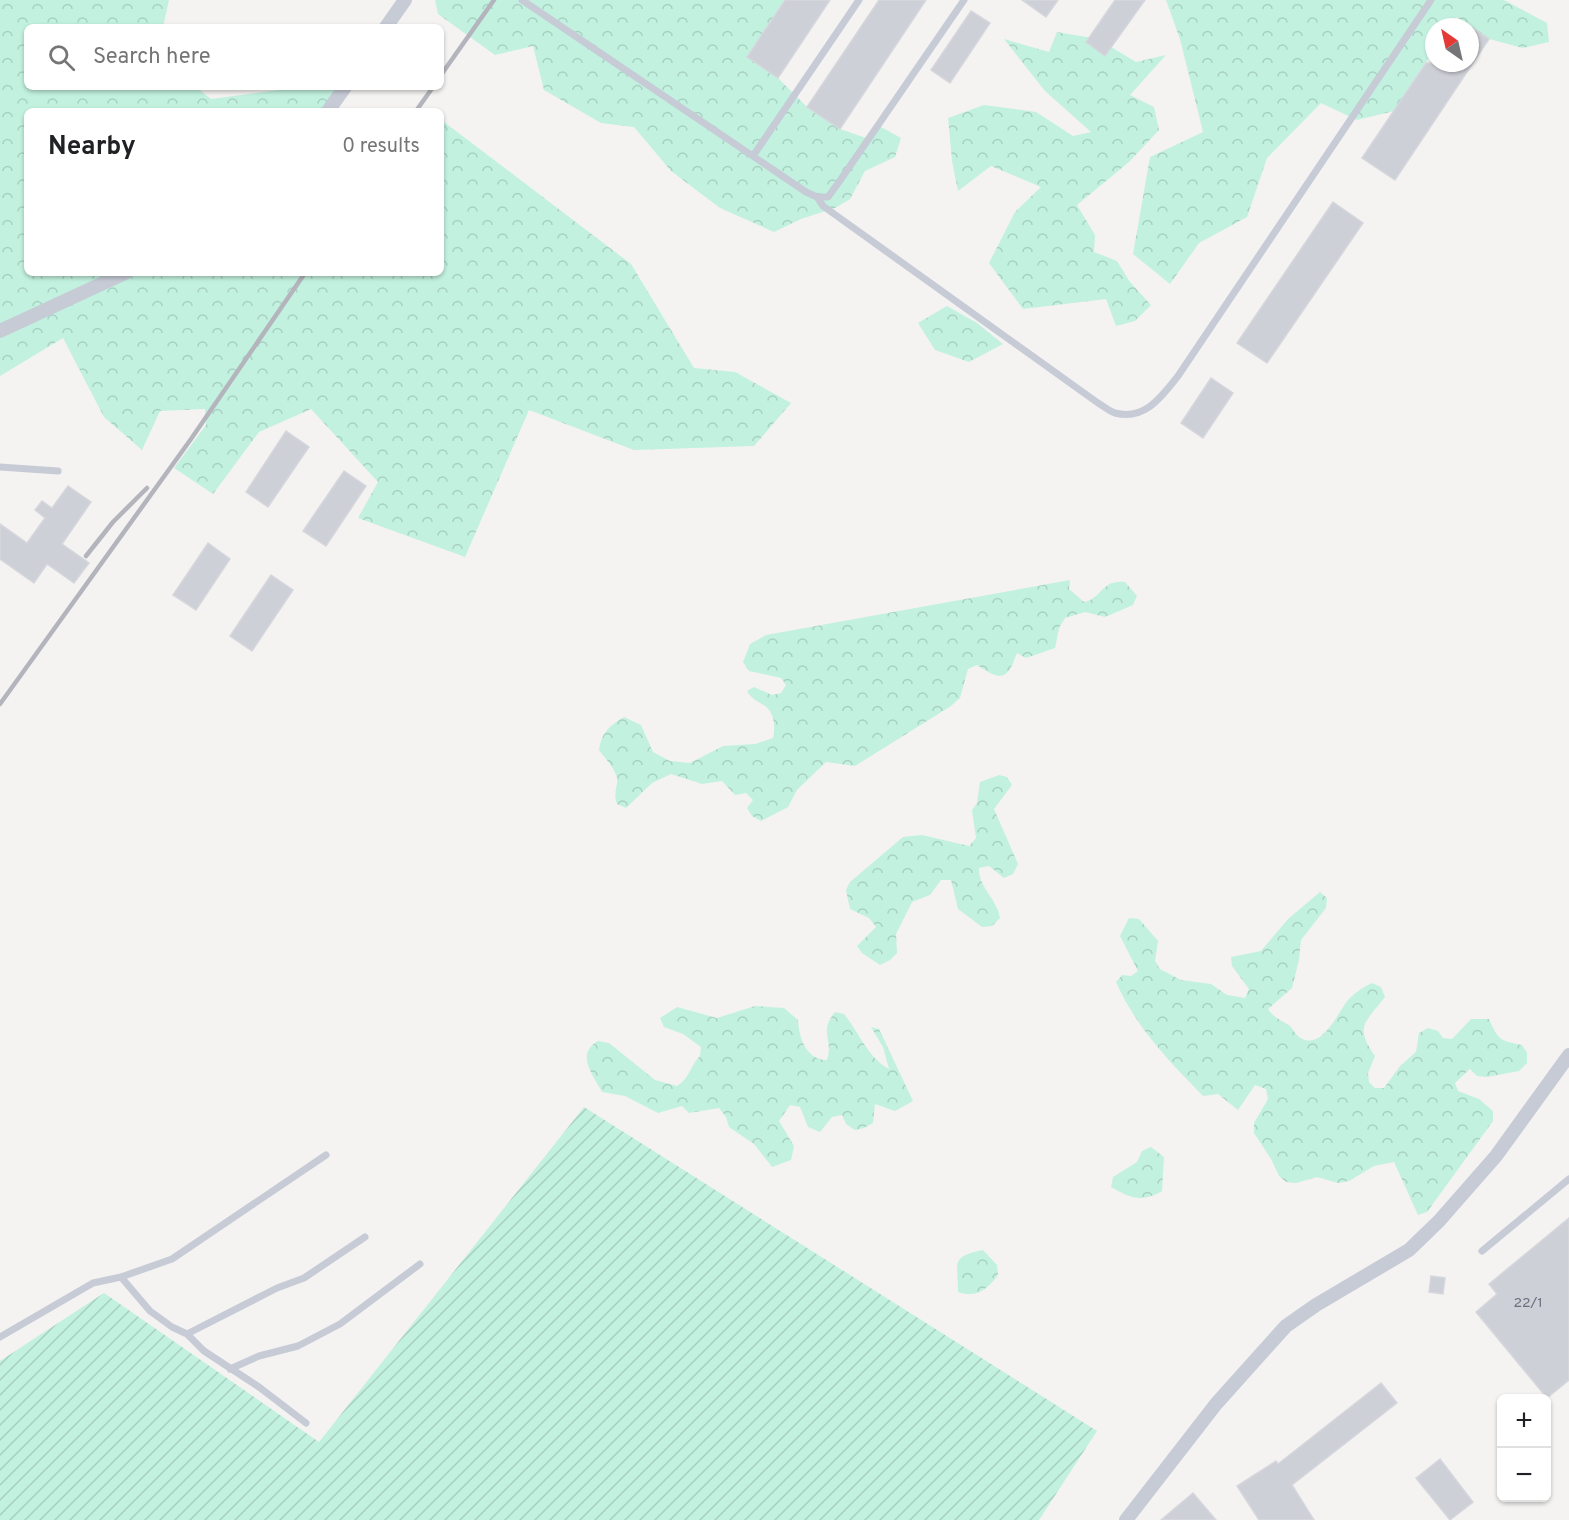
<!DOCTYPE html>
<html lang="en">
<head>
<meta charset="utf-8">
<style>
	:root { --surface:#fff; --page:#f6f6f6; --text:#202124; --muted:#757577; --line:#e0e0e0 }
	body { margin:0; font-family:Overpass,sans-serif; background:var(--page); color:var(--text) }
	.controls { position:absolute; right:18px; bottom:18px; display:grid; overflow:hidden; border-radius:9px; box-shadow:0 2px 4px #0004 }
	.controls button { width:54px; height:54px; display:grid; place-items:center; padding:0; border:0; border-bottom:2px solid var(--line); background:var(--surface); color:var(--text); font:30px sans-serif }
	.compass { position:absolute; left:1425px; top:18px; width:54px; height:54px; border-radius:50%; background:var(--surface); box-shadow:0 2px 4px #0004; rotate:326deg }
	.list { margin:0; padding:0; list-style:none }
	h2 { display:flex; justify-content:space-between; align-items:center; height:78px; margin:0; padding:0 24px; font-size:26px }
	h2 small { font-size:20px; font-weight:400; color:var(--muted) }
	.icon { flex:none; width:33px; height:33px; fill:none; stroke:currentColor; stroke-width:2; stroke-linecap:round; stroke-linejoin:round }
	.map { position:relative; flex:none; width:1569px; height:1520px; overflow:hidden }
	.search { position:absolute; background:var(--surface); box-shadow:0 2px 4px #0004; left:24px; top:24px; width:420px; height:66px; display:flex; align-items:center; gap:15px; box-sizing:border-box; padding:0 21px; border-radius:9px; color:var(--muted); font-size:22px }
	.panel { position:absolute; background:var(--surface); box-shadow:0 2px 4px #0004; left:24px; top:108px; width:420px; height:168px; border-radius:9px }
	.map>svg:first-child { display:block }
</style>
</head>
<body>
<div class="map">
<svg width="1569" height="1520" viewBox="0 0 1569 1520">
	<defs>
		<pattern id="forest-crowns" width="20" height="18" patternUnits="userSpaceOnUse" patternTransform="scale(1.5)"><rect width="20" height="18" fill="#c2f1df"/><path d="M2 6a3 3 0 1 1 6 0M12 15a3 3 0 1 1 6 0" fill="none" stroke="#a8d0c2"/></pattern>
		<pattern id="garden-furrows" width="10" height="10" patternUnits="userSpaceOnUse" patternTransform="scale(1.5)"><rect width="10" height="10" fill="#c2f1df"/><path d="M-1 1l2-2M0 10L10 0M9 11l2-2" fill="none" stroke="#a8d0c2"/></pattern>
	</defs>
	<rect width="100%" height="100%" fill="#f4f3f2"/>
	<path fill="url(#forest-crowns)" d="M0 0H169L163 27H27V87H196L211 99 302 87H342L336 111H27V273H441V127L444 122 631 264 694 368 735 372 791 403 754 446 634 450 529 410 465 557 358 518 378 482 311 409 259 432 213 494 174 468 206 425 205 409 160 411 142 450 104 417 63 338 0 376Z
		M435 0H784L748 57 778 78 807 107 840 129 866 138 881 127 901 138 895 157 865 171 850 199 835 208 801 219 774 232 720 208 671 171 634 127 601 123 544 90 533 46 495 55 438 14Z
		M1166 0H1504L1547 23 1549 42 1523 48 1489 39 1456 17 1450 27H1434V50L1394 111 1357 120 1321 103 1267 158 1247 217 1199 243 1170 284 1133 254 1150 157 1203 132 1180 39Z
		M1057 32 1098 39 1136 62 1166 55 1130 95 1154 107 1159 130 1129 162 1077 205 1095 235 1094 252 1117 261 1130 282 1151 305 1135 321 1116 326 1106 299 1023 309 989 263 1015 212 1041 187 991 166 958 191 952 161 948 118 984 105 1036 112 1073 136 1091 132 1045 91 1004 39 1049 52Z
		M947 306 977 323 1003 344 969 362 935 350 918 323Z
		M1070 580 1069 589 1084 602C1103 598 1101 579 1125 582L1137 596 1133 605 1105 617 1085 612 1065 618 1059 628 1055 648 1026 658 1017 653C1007 681 1001 681 977 665L968 669 960 698 951 706 855 766 826 762 797 790 788 807 761 821 752 816 747 808 753 800 746 793 735 795 722 781 702 784 671 774 652 783 626 808 617 804C612 791 620 785 616 775 613 766 604 757 599 750 601 733 610 725 624 717L641 725 653 752 670 761 690 763 723 746 755 744 773 738C775 730 775 718 769 710 763 702 754 703 747 691L754 687 772 695 781 693 786 685 781 678 749 671 743 662 750 644 766 635Z
		M999 775 1007 777 1012 785 994 809 1018 864 1013 874 1004 878 989 866 979 868C978 887 998 900 1000 918L992 926 982 927 958 909 951 880H941L930 895 912 902 896 934 897 953 890 960 880 965 862 953 857 946 876 927 869 918 850 909 846 890 850 882 903 837 922 835 969 846 976 838 972 810 977 803 980 782Z
		M1320 892 1327 898 1326 908 1301 940 1299 960 1292 988 1268 1009C1274 1018 1281 1020 1290 1026 1293 1029 1295 1034 1299 1037 1322 1053 1338 1011 1349 999 1356 992 1363 987 1372 983L1381 987 1385 997C1365 1023 1354 1026 1375 1056L1368 1073 1369 1082 1375 1088H1384L1400 1066 1416 1052 1419 1033 1428 1028 1438 1031 1443 1038 1452 1039 1471 1019H1489C1498 1039 1499 1041 1522 1045L1527 1053V1063L1519 1071 1487 1077 1477 1076 1470 1069 1455 1083 1458 1091 1479 1099 1493 1111V1121L1427 1212 1418 1215 1394 1162 1374 1166 1349 1181 1338 1183 1317 1177 1296 1183 1286 1182 1279 1176 1271 1159 1254 1133V1123L1268 1099 1266 1089 1255 1085 1238 1110 1218 1094 1203 1096C1169 1061 1137 1029 1116 982L1122 975 1131 976 1138 971 1120 936 1129 918 1139 919 1158 941 1155 961 1160 969 1181 980 1211 984 1227 995 1245 998 1249 989 1232 966 1231 957 1261 951 1288 919Z
		M755 1006 784 1008 798 1020C799 1038 806 1060 827 1060 834 1039 818 1033 835 1012L844 1014C859 1032 867 1057 889 1069L883 1047 871 1027 879 1029 913 1101 895 1111 875 1104 873 1123 864 1128 855 1130 846 1124 842 1115 832 1117 820 1132 808 1127 800 1107 790 1105 779 1121 794 1146 791 1160 772 1167 754 1144 729 1127 726 1117 719 1108 689 1113 682 1106 658 1113 625 1096 602 1092C593 1075 575 1054 598 1041L609 1043 655 1080 677 1086C690 1078 690 1066 700 1056L701 1047 683 1034 664 1027 660 1018 677 1007 717 1018Z
		M1151 1147 1164 1157 1162 1191C1142 1203 1130 1198 1111 1187L1113 1177 1137 1162 1142 1151Z
		M983 1250 997 1265 998 1275C987 1290 977 1298 958 1292 958 1262 950 1257 983 1250Z"/>
	<path fill="url(#garden-furrows)" d="M584 1107 1097 1431 1039 1520H0V1361L104 1293 319 1442Z"/>
	<path fill="#ced0d7" stroke="#d6d7dd" stroke-width="1.5" d="M785 0H830L778 78 747 57Z
		M879 0H926L840 129 807 107Z
		M1022 0H1058L1046 17Z
		M1115 0H1145L1105 56 1086 42Z
		M971 11 990 23 950 83 931 70Z
		M1470 26 1489 39 1395 180 1362 158 1426 63H1470Z
		M1333 202 1363 223 1267 363 1237 343Z
		M1211 378 1233 393 1203 438 1181 423Z
		M286 431 309 447 268 507 246 492Z
		M344 471 366 486 326 546 303 531Z
		M68 486 91 502 62 544 89 563 74 583 47 564 34 583 0 559V524L27 543 45 518 35 510 42 501 52 508Z
		M208 543 230 559 196 610 173 595Z
		M271 575 293 590 252 651 230 636Z
		M1569 1218V1380L1547 1398 1476 1312 1497 1294 1489 1284Z
		M1431 1276 1445 1278 1443 1294 1429 1292Z
		M1381 1383 1397 1403 1292 1485 1314 1520H1259L1237 1486 1276 1461 1278 1464Z
		M1440 1459 1473 1502 1450 1520 1416 1478Z
		M1193 1493 1216 1520H1161Z"/>
	<g fill="none" stroke-linecap="round" stroke-linejoin="round">
		<path stroke="#c6cbd6" stroke-width="7" d="M522 0 806 192 817 197H828L839 182 964 0
			M753 156 859 0
			M817 197 823 206 1098 403C1103 406 1109 411 1115 413 1145 421 1162 396 1178 376L1431 0
			M0 467 58 471
			M1482 1251 1569 1179
			M121 1277 150 1311 172 1327 187 1334 204 1351 259 1387 306 1423
			M187 1334 277 1288 304 1278 365 1237
			M0 1337 93 1283 121 1277 172 1259 326 1155
			M230 1369 259 1356 298 1346 340 1324 420 1264"/>
		<path stroke="#c6cbd6" stroke-width="14" d="M386 27 405 0
			M328 111 345 87
			M0 331 125 273
			M1126 1520 1216 1404 1286 1326 1316 1305 1409 1250 1439 1221 1496 1156 1569 1055"/>
		<path stroke="#b4b5bc" stroke-width="4.5" d="M441 75 494 0
			M416 111 433 87
			M86 556 113 522 147 488
			M0 704 191 439 305 273"/>
	</g>
	<g text-anchor="middle" dominant-baseline="central" stroke-width="5" stroke-linejoin="round" paint-order="stroke">
		<g font-size="14" fill="#6a707e">
			<text x="1528" y="1303">22/1</text>
		</g>
	</g>
</svg>
<div class="controls">
<button>+</button>
<button>−</button>
</div>
<svg class="compass" viewBox="-18 -18 36 36"><path d="M0-13l5 13h-10z" fill="#e53935"/><path d="M0 13l5-13h-10z" fill="#757577"/></svg>
<div class="search"><svg class="icon" aria-label="search" viewBox="0 0 24 24"><circle cx="10" cy="10" r="6"/><path d="M15 15l6 6"/></svg>Search here</div>
<section class="panel">
<h2>Nearby<small>0 results</small></h2>
<ul class="list">
</ul>
</section>
</div>
</body>
</html>
